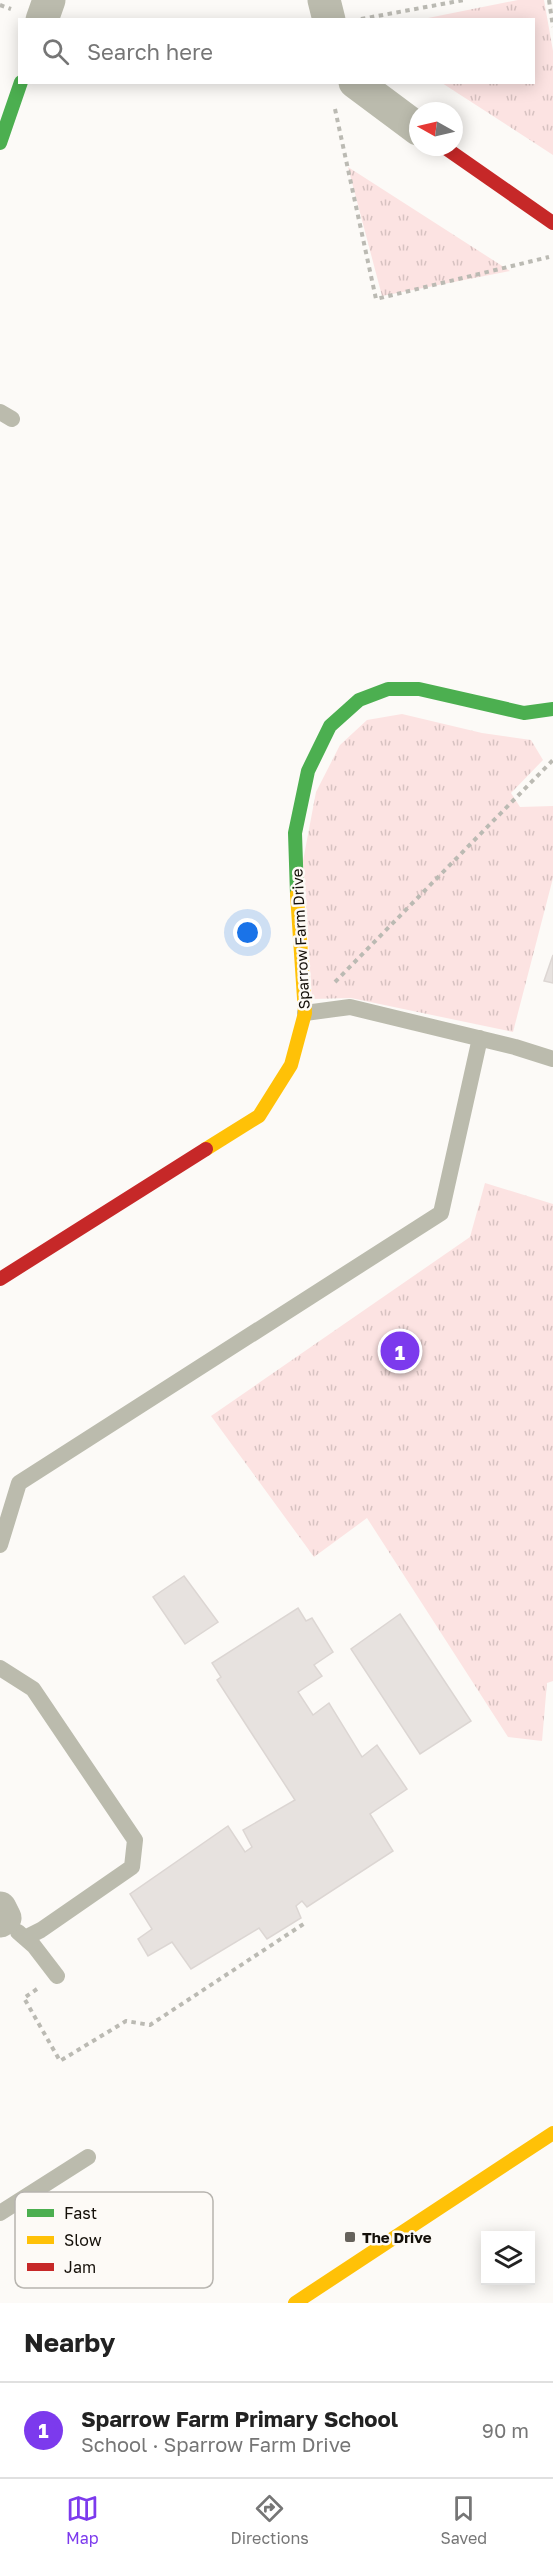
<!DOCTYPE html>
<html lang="en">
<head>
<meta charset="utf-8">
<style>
	:root { --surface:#fff; --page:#f2f2f2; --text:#222; --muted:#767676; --line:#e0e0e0; --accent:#7c3aed }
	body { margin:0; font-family:"Golos Text",sans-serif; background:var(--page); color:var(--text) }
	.controls { position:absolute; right:18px; bottom:18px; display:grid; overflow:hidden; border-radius:0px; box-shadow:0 3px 15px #0003 }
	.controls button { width:54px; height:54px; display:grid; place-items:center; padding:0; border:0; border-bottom:2px solid var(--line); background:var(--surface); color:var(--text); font:30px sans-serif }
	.compass { position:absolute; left:409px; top:102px; width:54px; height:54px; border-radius:50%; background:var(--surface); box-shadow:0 3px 15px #0003; rotate:278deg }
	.you { position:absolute; left:248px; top:933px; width:21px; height:21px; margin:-15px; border:4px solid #fff; border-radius:50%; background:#1a73e8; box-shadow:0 0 0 9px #1a73e833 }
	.badge { display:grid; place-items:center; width:39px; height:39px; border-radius:50%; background:var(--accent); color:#fff; font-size:20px; font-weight:700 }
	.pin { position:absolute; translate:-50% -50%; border:3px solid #fff; box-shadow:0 2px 6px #0006 }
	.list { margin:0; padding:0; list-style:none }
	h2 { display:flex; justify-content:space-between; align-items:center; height:78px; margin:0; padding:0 24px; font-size:26px }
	h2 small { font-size:20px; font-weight:400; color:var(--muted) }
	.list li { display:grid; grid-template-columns:39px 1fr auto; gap:18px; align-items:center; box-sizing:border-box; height:96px; padding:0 24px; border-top:2px solid var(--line) }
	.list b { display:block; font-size:22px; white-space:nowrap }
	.list p { margin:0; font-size:20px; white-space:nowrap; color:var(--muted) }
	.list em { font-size:20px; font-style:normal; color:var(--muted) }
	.icon { flex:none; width:33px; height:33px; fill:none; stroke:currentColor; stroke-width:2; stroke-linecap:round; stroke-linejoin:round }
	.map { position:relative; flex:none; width:553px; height:2303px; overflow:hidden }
	.search { position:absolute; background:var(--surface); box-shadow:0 3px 15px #0003; left:18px; right:18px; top:18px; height:66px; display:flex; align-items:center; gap:15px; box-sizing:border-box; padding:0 21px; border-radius:0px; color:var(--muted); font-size:22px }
	.sheet { height:174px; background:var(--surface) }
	nav { display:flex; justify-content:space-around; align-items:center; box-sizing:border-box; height:84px; border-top:2px solid var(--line); background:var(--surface); font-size:16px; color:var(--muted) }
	nav a { display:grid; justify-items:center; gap:3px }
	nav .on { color:var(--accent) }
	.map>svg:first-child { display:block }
</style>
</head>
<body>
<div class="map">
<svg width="553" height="2303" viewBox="0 0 553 2303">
	<defs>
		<pattern id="grass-tufts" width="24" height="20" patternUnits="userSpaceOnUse" patternTransform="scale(1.5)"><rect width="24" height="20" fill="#fce3e2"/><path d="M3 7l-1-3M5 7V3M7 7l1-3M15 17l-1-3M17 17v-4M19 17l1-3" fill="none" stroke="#d7c2c1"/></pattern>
	</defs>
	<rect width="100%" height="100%" fill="#fcfaf7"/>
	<path fill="url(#grass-tufts)" d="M518 0H544L553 51V155L442 83 534 82V20L423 19Z
		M348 167 510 271 382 296Z
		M402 714 482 733 531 740 543 760 511 793 520 807 553 806V878L513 1032 351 998 312 999 303 861 316 792 340 745 367 720Z
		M485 1183 553 1204V1681L547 1683 542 1741 508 1737 367 1518 314 1557 211 1416 470 1237Z"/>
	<path fill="#e7e2df" stroke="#dcd6d3" stroke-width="1.5" d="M553 955V983L544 981Z
		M184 1576 218 1622 185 1644 153 1597Z
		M298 1608 306 1621 312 1618 333 1652 314 1665 322 1676 298 1692 313 1715 329 1703 362 1757 377 1745 407 1789 370 1814 393 1851 307 1907 302 1901 296 1906 301 1918 267 1939 259 1928 191 1969 172 1942 148 1956 138 1939 152 1929 130 1894 228 1826 245 1852 252 1847 243 1830 295 1800 217 1680 221 1677 212 1663Z
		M400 1614 471 1721 420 1754 351 1649Z"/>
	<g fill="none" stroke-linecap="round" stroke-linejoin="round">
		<path stroke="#bbbab3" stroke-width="4" stroke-dasharray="4.5 4.5" stroke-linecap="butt" d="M549 0 553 27
			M0 5 11 9
			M361 19 464 0
			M335 109 376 299 549 257
			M335 982 553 760
			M37 1989 24 1998 60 2061 126 2021 150 2025 305 1923"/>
		<path stroke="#bbbbad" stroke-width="16" d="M0 412 12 419
			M305 1013 350 1007 515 1047 553 1059
			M0 1545 19 1483 441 1213 480 1038
			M0 1668 33 1689 135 1840 132 1867 41 1930 25 1938
			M18 1932 34 1946 57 1976
			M0 2213 88 2157"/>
		<path stroke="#bbbbad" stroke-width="33" d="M324 0 329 20
			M42 20 49 0
			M355 82 418 129
			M0 1908 5 1918 0 1921"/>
		<path stroke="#4caf50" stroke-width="14" d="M0 143 21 82
			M297 894 295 833 308 771 330 726 359 700 388 689H419L524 713 553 709"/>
		<path stroke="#ffc107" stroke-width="14" d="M206 1149 259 1116 291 1065 305 1013 297 894
			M295 2303 553 2133"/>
		<path stroke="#c62828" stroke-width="14" d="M444 147 553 223
			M0 1279 206 1149"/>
	</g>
	<rect fill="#66625c" stroke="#fdfaf6" stroke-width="2" x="344" y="2231" width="12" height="12" rx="3"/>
	<g text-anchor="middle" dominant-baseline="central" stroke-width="5" stroke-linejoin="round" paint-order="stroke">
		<g font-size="15" fill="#151009" stroke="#fdfaf6">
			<text transform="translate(300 939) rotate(-93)">Sparrow Farm Drive</text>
		</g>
		<g font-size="15" font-weight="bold" fill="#151009" stroke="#fdfaf6" text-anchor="start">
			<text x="362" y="2237">The Drive</text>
		</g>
	</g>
	<rect x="15" y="2192" width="198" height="96" rx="9" fill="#fdfaf6" stroke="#b7b4af" stroke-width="1.5"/>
	<rect x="27" y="2209" width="27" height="8" fill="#4caf50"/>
	<rect x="27" y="2236" width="27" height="8" fill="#ffc107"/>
	<rect x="27" y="2263" width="27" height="8" fill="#c62828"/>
	<g font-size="16" fill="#151009">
		<text x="64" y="2219">Fast</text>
		<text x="64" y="2246">Slow</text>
		<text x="64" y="2273">Jam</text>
	</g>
</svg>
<div class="controls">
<button><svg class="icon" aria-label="layers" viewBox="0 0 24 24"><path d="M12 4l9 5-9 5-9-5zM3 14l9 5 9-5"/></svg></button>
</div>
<svg class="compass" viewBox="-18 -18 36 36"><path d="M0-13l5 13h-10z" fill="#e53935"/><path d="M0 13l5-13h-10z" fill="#767676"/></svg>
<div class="you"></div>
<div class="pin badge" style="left:400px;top:1351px">1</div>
<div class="search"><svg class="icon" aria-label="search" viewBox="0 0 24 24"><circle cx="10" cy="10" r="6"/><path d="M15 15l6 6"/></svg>Search here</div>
</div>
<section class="sheet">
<h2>Nearby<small></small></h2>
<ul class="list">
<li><span class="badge">1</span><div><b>Sparrow Farm Primary School</b><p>School · Sparrow Farm Drive</p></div><em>90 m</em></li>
</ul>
</section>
<nav>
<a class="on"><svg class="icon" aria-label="map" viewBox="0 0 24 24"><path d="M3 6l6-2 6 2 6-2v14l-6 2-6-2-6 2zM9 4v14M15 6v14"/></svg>Map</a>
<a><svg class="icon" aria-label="directions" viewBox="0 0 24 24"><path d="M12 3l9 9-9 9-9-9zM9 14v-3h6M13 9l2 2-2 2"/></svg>Directions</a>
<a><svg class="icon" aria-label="saved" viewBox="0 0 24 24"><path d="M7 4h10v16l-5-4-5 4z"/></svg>Saved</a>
</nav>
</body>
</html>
